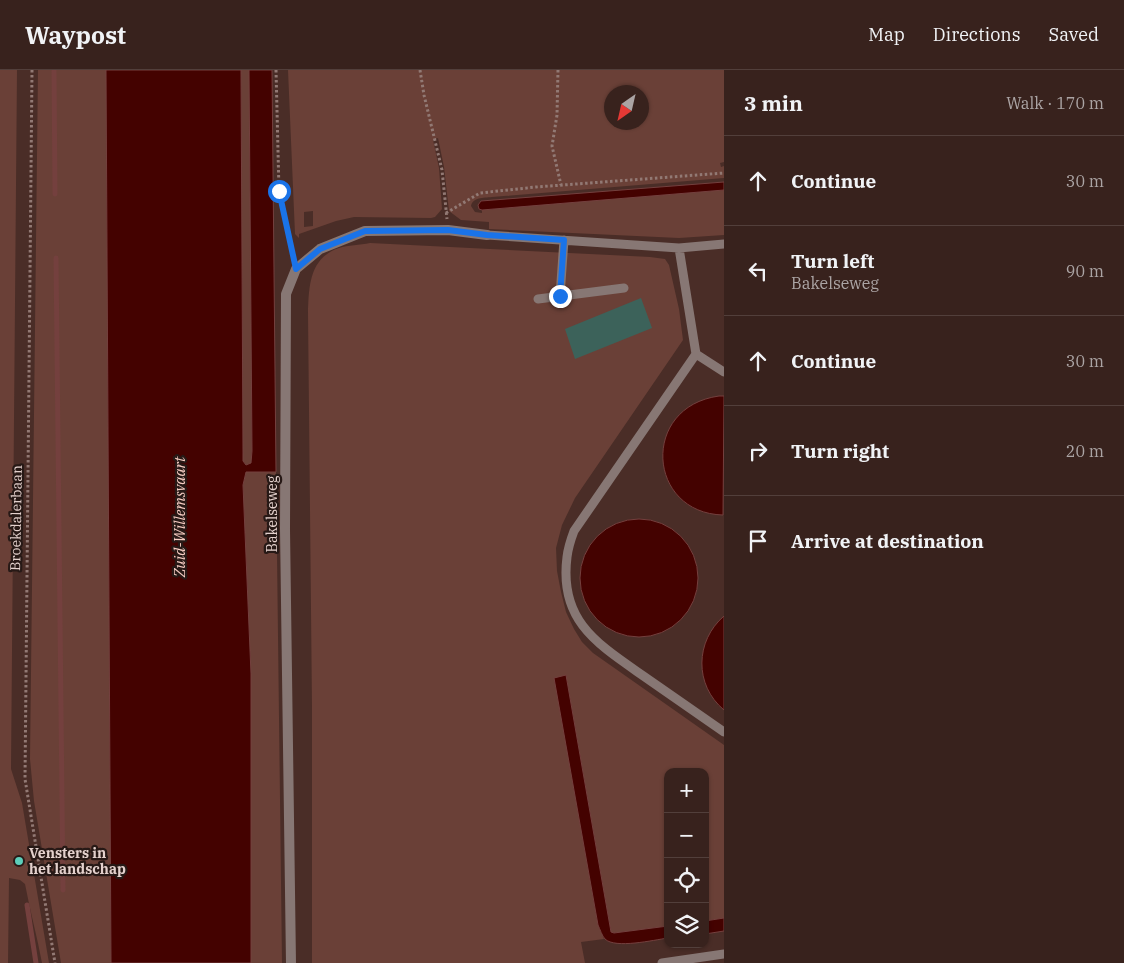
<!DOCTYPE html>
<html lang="en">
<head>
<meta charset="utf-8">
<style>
	:root { --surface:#38221d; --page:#432f2a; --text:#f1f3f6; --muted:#aba4a4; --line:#523f3b }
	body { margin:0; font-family:"IBM Plex Serif",serif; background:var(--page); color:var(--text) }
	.controls { position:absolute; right:15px; bottom:15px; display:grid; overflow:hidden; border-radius:10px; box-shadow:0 1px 4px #0004 }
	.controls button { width:45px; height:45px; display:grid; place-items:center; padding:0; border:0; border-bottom:1px solid var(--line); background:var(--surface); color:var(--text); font:25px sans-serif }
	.compass { position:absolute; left:604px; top:15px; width:45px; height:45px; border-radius:50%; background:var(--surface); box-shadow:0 1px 4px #0004; rotate:214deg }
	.stop { position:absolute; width:15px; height:15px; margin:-11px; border:4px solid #1a73e8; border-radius:50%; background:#fff }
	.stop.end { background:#1a73e8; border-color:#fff; box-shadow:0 1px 5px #0008 }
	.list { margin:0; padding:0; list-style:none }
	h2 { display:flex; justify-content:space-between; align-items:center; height:65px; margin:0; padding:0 20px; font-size:21px }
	h2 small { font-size:16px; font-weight:400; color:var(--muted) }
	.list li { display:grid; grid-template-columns:32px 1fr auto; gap:15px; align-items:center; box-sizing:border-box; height:90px; padding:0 20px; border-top:1px solid var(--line) }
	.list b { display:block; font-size:19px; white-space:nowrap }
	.list p { margin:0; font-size:16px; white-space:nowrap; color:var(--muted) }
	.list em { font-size:16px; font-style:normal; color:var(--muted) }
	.icon { flex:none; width:28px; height:28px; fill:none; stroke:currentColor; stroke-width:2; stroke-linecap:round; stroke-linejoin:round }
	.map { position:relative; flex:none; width:724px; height:893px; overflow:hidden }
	header { display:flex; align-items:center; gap:30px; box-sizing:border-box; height:70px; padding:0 25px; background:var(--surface); border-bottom:1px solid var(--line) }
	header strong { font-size:24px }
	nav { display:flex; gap:28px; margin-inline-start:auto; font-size:18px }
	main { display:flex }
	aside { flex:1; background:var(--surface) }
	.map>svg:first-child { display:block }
</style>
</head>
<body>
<header>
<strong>Waypost</strong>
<nav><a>Map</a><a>Directions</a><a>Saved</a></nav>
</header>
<main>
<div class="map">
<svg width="724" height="893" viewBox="0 0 724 893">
	<rect width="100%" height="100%" fill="#4a2d27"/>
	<path fill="#6a4037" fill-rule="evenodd" d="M0 0H17L11 699 22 733 49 893H42C37 866 30 841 25 814L20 810 9 808 8 893H0Z
		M38 0H106L111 893H61L34 731 30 689Z
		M241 0H249L252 381 251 393 246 395 243 391V384Z
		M288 0H724V92L720 93 721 97 724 96V108L492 127C483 128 473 127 471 136L475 142 482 143V140L724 120V165L679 168 489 159V152L461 150 449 141 444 97 438 68 433 70 439 98 442 139 435 147 431 148 354 147 336 151 299 164V168L295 164ZM612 22H642V52H612ZM313 141V156L304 157V142Z
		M370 173 650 187 665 189 669 195 679 239 683 270 575 428 562 455 556 478 557 501 561 522 566 542 574 559 582 572 593 583 724 675V848L705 851V702H668V856L614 863 611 862 566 605 555 609 598 855 604 869 581 872 585 893H312V637L308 243C309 217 309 188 339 178 348 175 360 175 370 173Z
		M257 401 276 402 282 893H251V604L243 415 246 402Z"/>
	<path fill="#440200" stroke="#74403e" d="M106 0H241L243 384V391L246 395 251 393 252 381 249 0H272L276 402H246L243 415 251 604V893H111Z
		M724 112V120L482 140 479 139 478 135 481 131Z
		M719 326H724L723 445C647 443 640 337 719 326Z
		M580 508a59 59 0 1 1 118 0a59 59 0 1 1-118 0Z
		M724 546V640C694 615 695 571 724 546Z
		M566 605 611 862 614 863 668 856V868C654 870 615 879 605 869 602 866 600 859 598 855L554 608Z
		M724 848V861L705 864V851Z"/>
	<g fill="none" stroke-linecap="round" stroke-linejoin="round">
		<path stroke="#74403e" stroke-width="5" d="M54 0 55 124
			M56 188 63 820
			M27 835 36 893"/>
	</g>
	<path fill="#3c625a" d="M641 228 652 258 575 289 565 259Z"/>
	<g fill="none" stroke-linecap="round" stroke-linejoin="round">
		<path stroke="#927974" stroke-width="3" stroke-dasharray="2.5 2.5" stroke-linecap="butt" d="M32 0 25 709 55 893
			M276 0 279 121 293 186
			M420 0 424 25 442 100 447 149
			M558 0 557 45 552 76 561 115
			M446 143 480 123 536 117 724 103"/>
		<path stroke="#877774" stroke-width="9" d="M487 165 679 178 724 174
			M679 178 696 284 574 461C571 469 568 478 567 487 559 550 596 573 642 605 669 624 697 643 724 662
			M560 226 564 170
			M538 229 624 218
			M696 284 724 302
			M662 893 724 884"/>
		<path stroke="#877774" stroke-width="10" d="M291 893 285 459 286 224 296 199 320 179 365 161 448 160 487 165"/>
	</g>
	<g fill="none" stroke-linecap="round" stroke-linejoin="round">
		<path stroke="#1a73e8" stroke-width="6" d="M279 121 296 199 320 179 365 161 448 160 487 165 564 170 560 226"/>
	</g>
	<circle fill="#5cceba" stroke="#271916" stroke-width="2" cx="19" cy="791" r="5"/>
	<g text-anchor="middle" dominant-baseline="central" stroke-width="4.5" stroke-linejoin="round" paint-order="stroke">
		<g font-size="14" fill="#e4d1cd" stroke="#271916">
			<text transform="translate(272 444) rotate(-90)">Bakelseweg</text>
			<text transform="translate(16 448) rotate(-89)">Broekdalerbaan</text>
		</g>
		<g font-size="14" font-weight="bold" fill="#e4d1cd" stroke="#271916" text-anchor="start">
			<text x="29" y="783">Vensters in<tspan x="29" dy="16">het landschap</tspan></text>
		</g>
		<g font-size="15" font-style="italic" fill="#f8cdc3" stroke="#271916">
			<text transform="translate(179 447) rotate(-90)">Zuid-Willemsvaart</text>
		</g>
	</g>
</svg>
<div class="controls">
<button>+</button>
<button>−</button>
<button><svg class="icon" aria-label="locate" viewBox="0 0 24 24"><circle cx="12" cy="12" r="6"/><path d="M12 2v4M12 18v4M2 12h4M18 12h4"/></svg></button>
<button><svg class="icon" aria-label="layers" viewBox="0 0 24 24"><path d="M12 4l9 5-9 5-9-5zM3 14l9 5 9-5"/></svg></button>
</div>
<svg class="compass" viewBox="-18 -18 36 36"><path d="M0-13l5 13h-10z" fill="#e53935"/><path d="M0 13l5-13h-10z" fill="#aba4a4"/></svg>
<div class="stop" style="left:279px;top:121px"></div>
<div class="stop end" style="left:560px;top:226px"></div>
</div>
<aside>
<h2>3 min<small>Walk · 170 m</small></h2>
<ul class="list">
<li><svg class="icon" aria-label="ahead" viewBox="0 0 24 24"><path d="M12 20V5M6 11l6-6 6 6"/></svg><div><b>Continue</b></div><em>30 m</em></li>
<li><svg class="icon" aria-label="left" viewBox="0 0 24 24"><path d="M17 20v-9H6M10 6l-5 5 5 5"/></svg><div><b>Turn left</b><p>Bakelseweg</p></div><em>90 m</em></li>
<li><svg class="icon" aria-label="ahead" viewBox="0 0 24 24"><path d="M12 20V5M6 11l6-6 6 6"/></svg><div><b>Continue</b></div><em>30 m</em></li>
<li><svg class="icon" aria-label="right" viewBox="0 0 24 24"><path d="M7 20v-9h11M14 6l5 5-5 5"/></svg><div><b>Turn right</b></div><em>20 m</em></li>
<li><svg class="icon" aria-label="arrive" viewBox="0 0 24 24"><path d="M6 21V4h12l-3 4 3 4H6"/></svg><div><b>Arrive at destination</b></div></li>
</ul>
</aside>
</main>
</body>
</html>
